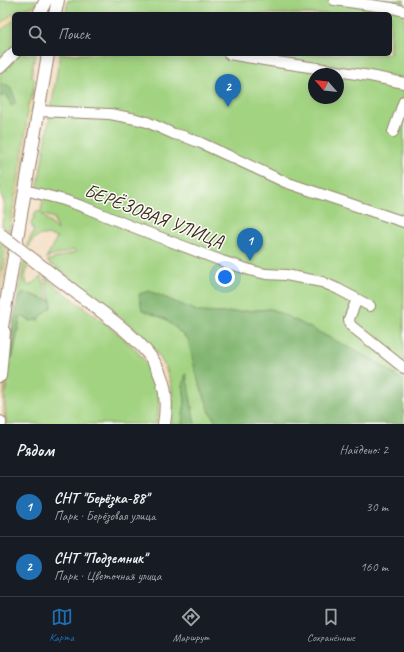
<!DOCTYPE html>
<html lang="ru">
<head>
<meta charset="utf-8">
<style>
	:root { --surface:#171b24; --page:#20242c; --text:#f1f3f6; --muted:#9ea1a6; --line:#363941; --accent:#1f6fb2 }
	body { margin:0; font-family:Caveat,sans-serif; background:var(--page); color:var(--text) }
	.compass { position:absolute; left:308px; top:68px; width:36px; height:36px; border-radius:50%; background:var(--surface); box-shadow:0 2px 10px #0003; rotate:298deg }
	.you { position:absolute; left:225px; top:277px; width:14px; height:14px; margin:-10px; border:3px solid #fff; border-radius:50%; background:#1a73e8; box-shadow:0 0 0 6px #1a73e833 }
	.badge { display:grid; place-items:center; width:26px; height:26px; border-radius:50%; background:var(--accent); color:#fff; font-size:13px; font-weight:700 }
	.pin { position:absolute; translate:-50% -33px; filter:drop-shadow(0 1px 2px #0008) }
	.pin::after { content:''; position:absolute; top:21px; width:14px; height:12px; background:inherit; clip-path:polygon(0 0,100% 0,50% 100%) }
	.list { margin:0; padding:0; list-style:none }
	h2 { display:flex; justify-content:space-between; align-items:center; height:52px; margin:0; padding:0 16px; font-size:17px }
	h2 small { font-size:13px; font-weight:400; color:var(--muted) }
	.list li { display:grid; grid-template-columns:26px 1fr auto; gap:12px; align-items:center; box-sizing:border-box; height:60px; padding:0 16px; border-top:1px solid var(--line) }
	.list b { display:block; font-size:15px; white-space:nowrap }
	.list p { margin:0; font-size:13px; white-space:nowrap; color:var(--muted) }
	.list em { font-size:13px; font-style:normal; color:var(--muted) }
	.icon { flex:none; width:22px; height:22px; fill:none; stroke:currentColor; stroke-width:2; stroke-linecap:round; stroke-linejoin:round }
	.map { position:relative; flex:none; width:404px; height:424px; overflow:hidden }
	.search { position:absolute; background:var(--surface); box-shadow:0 2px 10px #0003; left:12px; right:12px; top:12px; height:44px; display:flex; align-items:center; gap:10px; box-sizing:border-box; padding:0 14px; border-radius:6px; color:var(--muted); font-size:15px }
	.sheet { height:172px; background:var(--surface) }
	nav { display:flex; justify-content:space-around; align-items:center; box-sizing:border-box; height:56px; border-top:1px solid var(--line); background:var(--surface); font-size:11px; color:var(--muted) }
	nav a { display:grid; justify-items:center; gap:2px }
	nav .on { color:var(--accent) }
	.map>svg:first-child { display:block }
</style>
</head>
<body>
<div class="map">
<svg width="404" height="424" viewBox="0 0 404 424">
	<rect width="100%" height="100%" fill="#fdfcf7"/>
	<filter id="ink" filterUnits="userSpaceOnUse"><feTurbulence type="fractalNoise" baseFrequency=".025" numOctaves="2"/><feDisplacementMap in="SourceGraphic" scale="8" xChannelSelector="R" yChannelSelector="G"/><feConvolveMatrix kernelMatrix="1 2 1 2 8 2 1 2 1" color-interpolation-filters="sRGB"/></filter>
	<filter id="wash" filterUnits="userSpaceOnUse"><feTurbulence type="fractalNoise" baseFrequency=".012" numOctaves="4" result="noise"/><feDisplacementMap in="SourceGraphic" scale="16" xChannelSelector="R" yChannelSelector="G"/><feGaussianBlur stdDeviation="0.9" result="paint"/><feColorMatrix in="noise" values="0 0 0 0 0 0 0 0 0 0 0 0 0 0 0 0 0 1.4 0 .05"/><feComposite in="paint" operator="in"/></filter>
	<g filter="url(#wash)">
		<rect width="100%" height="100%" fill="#f3dbbe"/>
		<path fill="#a2d381" stroke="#6e7e50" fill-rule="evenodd" d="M0 0H40L39 3 31 7 19 10 12 14 0 24Z
			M68 0H404V382L377 362 271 309 220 313 199 312 149 291 142 310 165 319 188 339 197 377 210 412 217 424H195L186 376 183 384 185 401 182 424H171C173 413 173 402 172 390 166 349 134 328 103 304 84 290 66 275 47 261L76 252 73 250 46 258 57 238C44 233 35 233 29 247L27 245 34 231 31 224 36 211 41 212 43 199 36 197 50 116 60 54H390V14H66ZM314 74H338V98H314ZM42 214 54 218 57 230Z
			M14 20V45L0 60V43L1 39 0 37V31Z
			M20 54H36L32 68V77L35 80 31 99 28 106 26 127 23 151 9 231 2 226C3 217 8 201 0 195V97L4 95 9 98 11 106 8 85 0 84V73Z
			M0 243 6 247 0 282Z
			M24 262 28 265 25 277 27 284 29 286 40 277H42L48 300 47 301 31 294 20 297H18Z
			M45 278C61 290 77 303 94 315 122 336 152 357 158 394 159 404 159 414 156 424H7C4 413 5 400 6 389 7 372 9 355 12 338L13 356 21 315 30 321 52 306Z"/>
		<path fill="#81b56f" stroke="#5e7046" d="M0 84 8 85C13 91 15 96 15 104L11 106 9 98 4 95 0 97Z
			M149 291 199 312 220 313 271 309 299 322 377 362 404 382V424H217L210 412 197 377 188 339 165 319 142 310 139 294Z
			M22 294C33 292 41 301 51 300L52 306 38 320 31 321 20 316 12 358V329L18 297H20Z
			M186 374 195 424H182L185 401 183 384Z"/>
		<path fill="#eeda9e" stroke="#94825e" d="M39 3 34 14H14V20L0 31V24L12 14 20 10 31 7Z
			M34 85 33 106 12 234 9 231 23 151 26 127 28 106 31 99Z
			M6 247 9 250 0 303V282Z
			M12 329V338L8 359 5 400 6 420 7 424H5C0 396 8 357 12 329Z"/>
	</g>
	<g filter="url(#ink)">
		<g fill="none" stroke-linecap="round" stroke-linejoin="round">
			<g stroke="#97826e" stroke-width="12">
				<path id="minor" d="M334 0 392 8 404 11
					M229 54 270 61 370 76 404 83
					M39 111 110 114 136 119 147 122 174 134 183 136 201 143 285 182 404 222
					M393 132 404 101
					M25 190 64 200 84 207 128 225 222 261 253 271 266 274 286 275 322 282 338 289 370 306
					M357 299 349 319 350 325 404 368"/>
			</g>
			<g stroke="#97826e" stroke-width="14">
				<path id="major" d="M39 14 46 0
					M55 14 58 0
					M0 67 14 53
					M44 268C63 283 82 297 102 312 142 343 174 368 164 424
					M0 339 48 54
					M0 376 4 332
					M0 422V424"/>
			</g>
			<use href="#minor" stroke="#fff" stroke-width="10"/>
			<use href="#major" stroke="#fff" stroke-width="12"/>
			<g stroke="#97826e" stroke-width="14" stroke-linecap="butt">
				<path id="major-bridge" d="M0 234 44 268"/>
			</g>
			<use href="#major-bridge" stroke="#fff" stroke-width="12"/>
		</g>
	</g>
	<g text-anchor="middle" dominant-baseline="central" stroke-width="3" stroke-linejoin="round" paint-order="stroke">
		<g font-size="19" fill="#3b2a1e" stroke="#fdfcf7">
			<text transform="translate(154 216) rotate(21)">БЕРЁЗОВАЯ УЛИЦА</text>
		</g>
	</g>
</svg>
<svg class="compass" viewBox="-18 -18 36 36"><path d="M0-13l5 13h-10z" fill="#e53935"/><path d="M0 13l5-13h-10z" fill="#9ea1a6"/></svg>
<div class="you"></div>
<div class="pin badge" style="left:250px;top:261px">1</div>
<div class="pin badge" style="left:228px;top:107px">2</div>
<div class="search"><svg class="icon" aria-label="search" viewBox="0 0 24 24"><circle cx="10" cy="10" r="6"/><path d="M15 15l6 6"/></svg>Поиск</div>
</div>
<section class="sheet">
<h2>Рядом<small>Найдено: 2</small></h2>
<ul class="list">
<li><span class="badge">1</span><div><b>СНТ &quot;Берёзка-88&quot;</b><p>Парк · Берёзовая улица</p></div><em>30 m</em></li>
<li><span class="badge">2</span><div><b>СНТ &quot;Подземник&quot;</b><p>Парк · Цветочная улица</p></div><em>160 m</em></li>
</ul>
</section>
<nav>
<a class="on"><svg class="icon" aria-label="map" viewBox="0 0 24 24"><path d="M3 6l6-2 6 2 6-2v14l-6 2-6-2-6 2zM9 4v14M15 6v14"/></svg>Карта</a>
<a><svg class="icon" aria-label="directions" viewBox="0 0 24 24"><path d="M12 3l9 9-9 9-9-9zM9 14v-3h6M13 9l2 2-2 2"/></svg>Маршрут</a>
<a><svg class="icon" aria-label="saved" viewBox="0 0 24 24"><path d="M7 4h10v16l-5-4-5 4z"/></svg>Сохранённые</a>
</nav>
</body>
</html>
